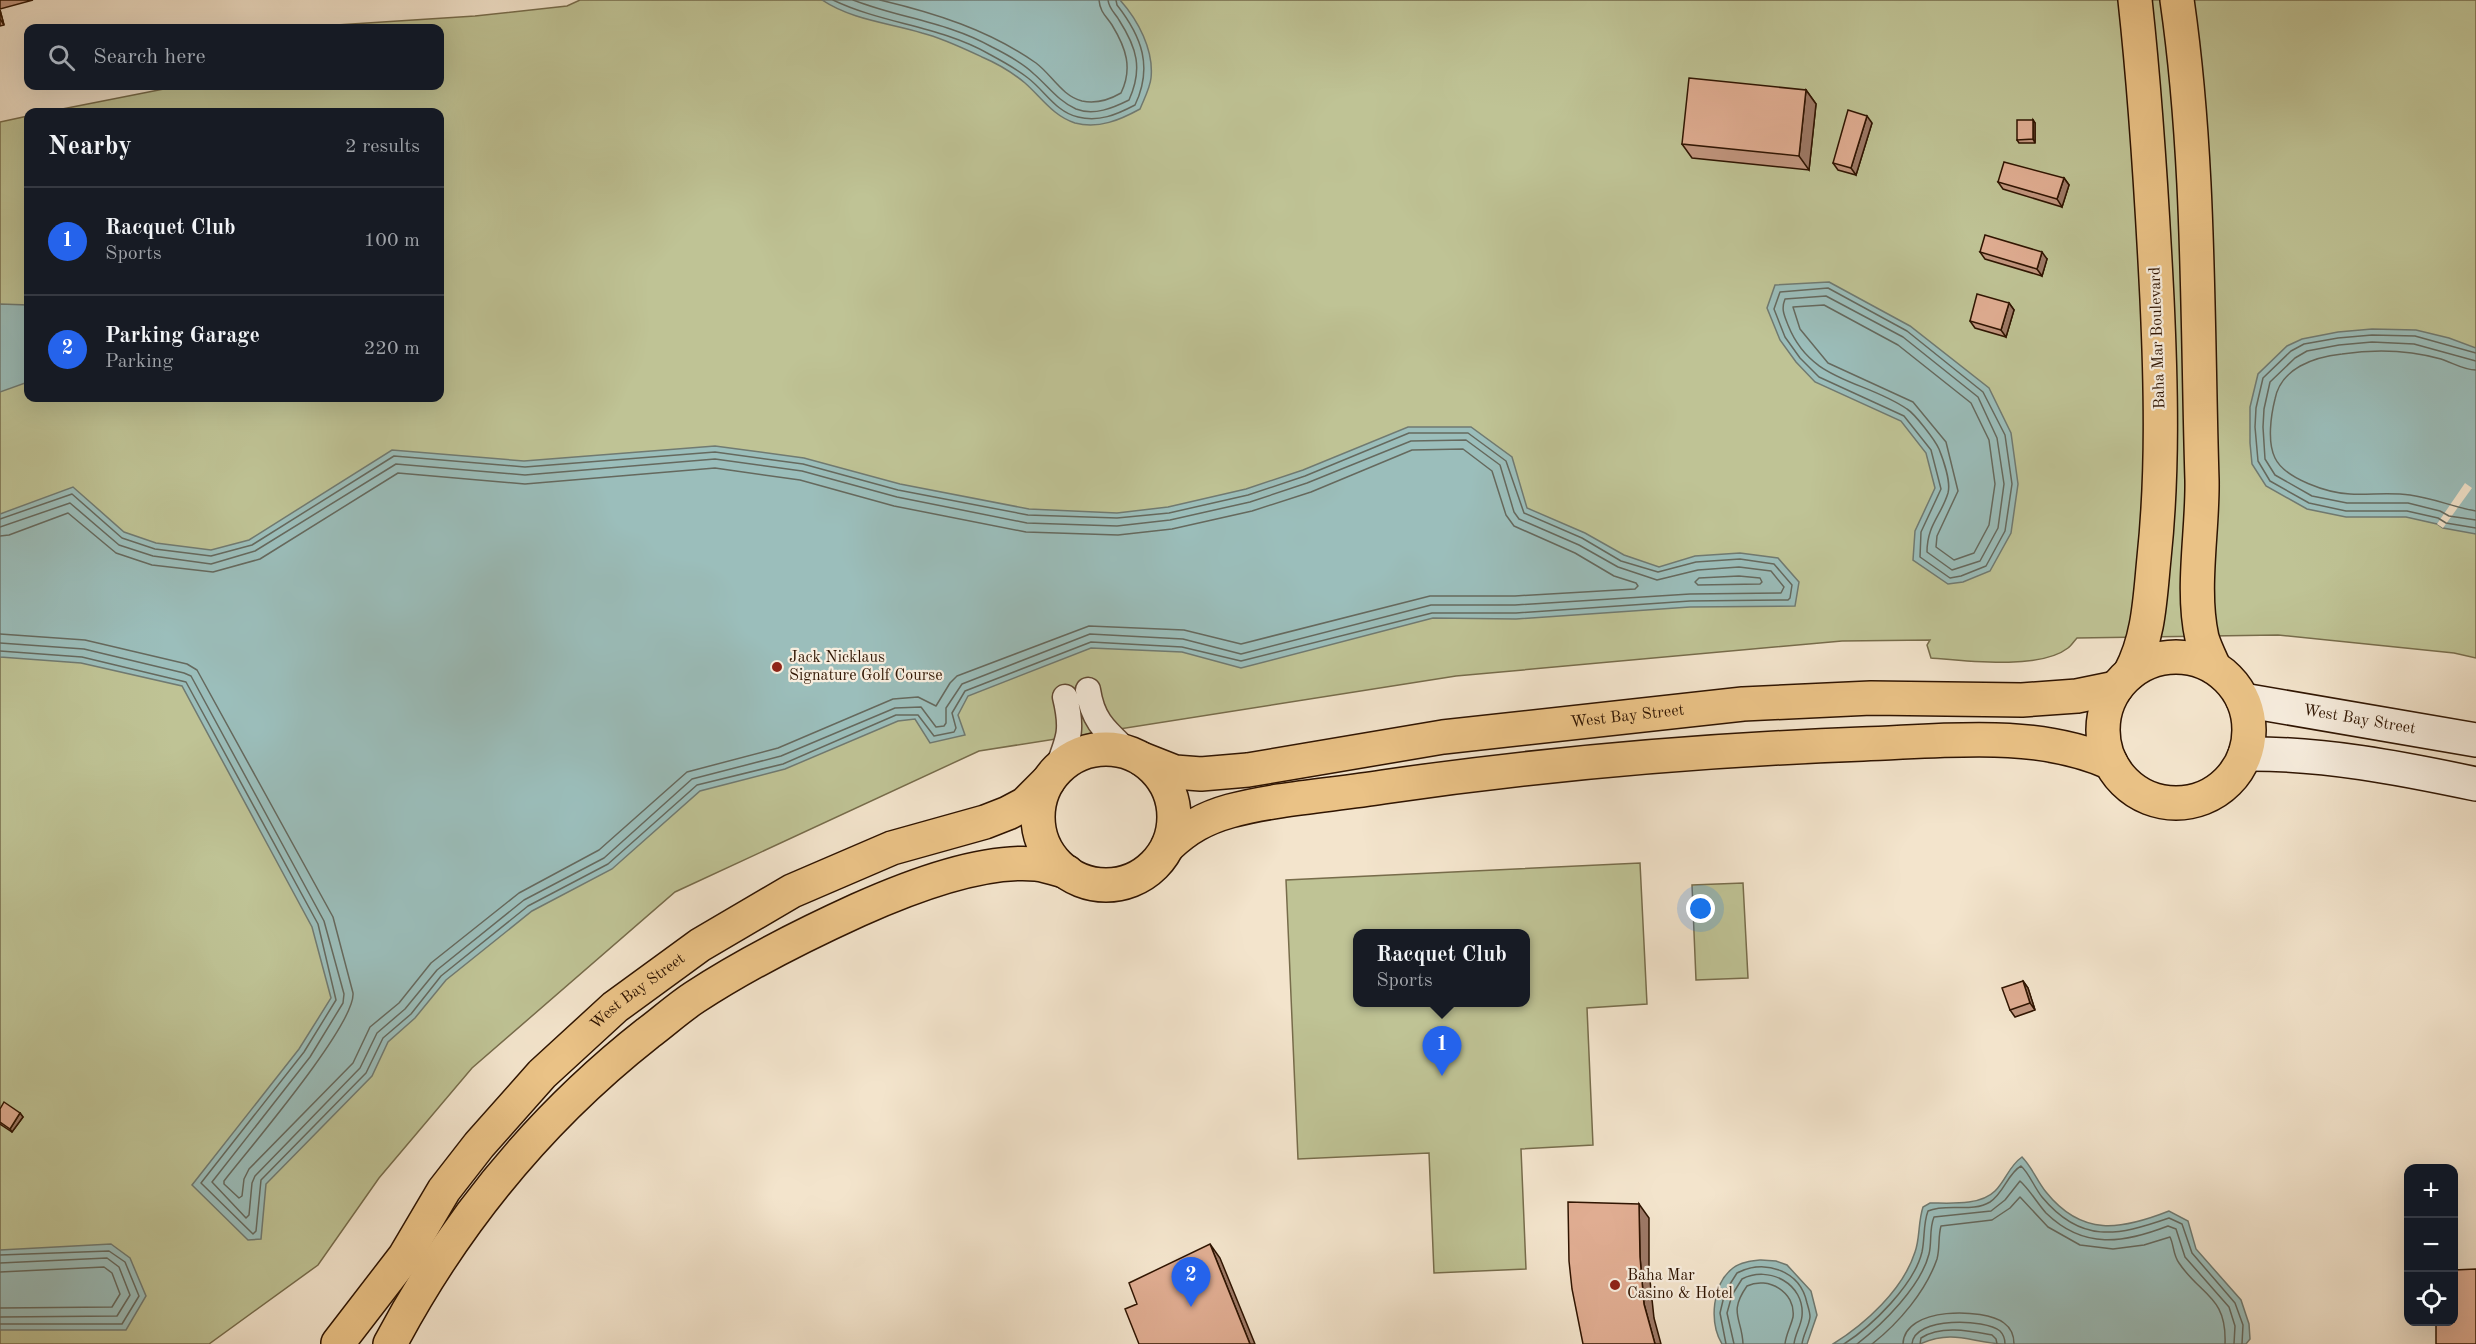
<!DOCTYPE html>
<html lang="en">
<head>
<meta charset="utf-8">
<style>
	:root { --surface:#171b24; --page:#20242c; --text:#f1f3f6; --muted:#9ea1a6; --line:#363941; --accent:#2563eb }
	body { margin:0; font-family:"Old Standard TT",serif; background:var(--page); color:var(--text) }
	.controls { position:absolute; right:18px; bottom:18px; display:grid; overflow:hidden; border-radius:12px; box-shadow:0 6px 24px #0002 }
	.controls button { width:54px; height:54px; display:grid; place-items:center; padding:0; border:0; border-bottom:2px solid var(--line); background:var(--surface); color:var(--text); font:30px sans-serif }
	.you { position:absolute; left:1701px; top:909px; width:21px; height:21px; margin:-15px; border:4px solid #fff; border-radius:50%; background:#1a73e8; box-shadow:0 0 0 9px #1a73e833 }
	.badge { display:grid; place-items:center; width:39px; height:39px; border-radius:50%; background:var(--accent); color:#fff; font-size:20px; font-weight:700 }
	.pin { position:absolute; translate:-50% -50px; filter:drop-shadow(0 2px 3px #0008) }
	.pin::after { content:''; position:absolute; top:32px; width:21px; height:18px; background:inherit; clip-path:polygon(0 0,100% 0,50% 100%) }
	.popup { position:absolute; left:1353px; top:929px; width:177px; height:78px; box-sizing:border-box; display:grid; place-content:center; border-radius:12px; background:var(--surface); filter:drop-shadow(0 2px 4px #0005); font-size:20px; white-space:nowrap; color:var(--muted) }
	.popup b { font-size:22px; color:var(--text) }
	.popup::after { content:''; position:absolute; left:50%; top:100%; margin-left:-12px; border:12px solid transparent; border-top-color:var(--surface) }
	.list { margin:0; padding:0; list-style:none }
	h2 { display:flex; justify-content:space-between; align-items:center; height:78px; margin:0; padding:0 24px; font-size:26px }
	h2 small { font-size:20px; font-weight:400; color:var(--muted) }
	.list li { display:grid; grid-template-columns:39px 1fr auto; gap:18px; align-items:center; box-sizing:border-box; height:108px; padding:0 24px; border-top:2px solid var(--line) }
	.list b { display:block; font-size:22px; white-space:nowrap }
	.list p { margin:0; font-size:20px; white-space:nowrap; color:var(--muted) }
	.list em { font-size:20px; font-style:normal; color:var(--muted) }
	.icon { flex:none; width:33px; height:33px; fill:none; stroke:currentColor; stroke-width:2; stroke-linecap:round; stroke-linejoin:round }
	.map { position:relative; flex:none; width:2476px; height:1344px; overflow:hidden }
	.search { position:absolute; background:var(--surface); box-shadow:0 6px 24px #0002; left:24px; top:24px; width:420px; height:66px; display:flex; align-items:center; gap:15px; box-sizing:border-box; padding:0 21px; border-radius:12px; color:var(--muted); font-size:22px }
	.panel { position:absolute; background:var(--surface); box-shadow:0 6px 24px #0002; left:24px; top:108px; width:420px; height:294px; border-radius:12px }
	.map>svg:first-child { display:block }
</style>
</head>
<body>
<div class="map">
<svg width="2476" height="1344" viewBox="0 0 2476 1344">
	<rect width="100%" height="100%" fill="#f3e4cc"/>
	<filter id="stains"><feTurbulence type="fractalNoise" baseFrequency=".00333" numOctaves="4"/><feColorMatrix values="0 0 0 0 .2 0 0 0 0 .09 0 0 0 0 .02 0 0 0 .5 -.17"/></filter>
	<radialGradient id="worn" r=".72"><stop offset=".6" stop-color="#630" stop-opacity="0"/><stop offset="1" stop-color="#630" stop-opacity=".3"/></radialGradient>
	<path fill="#bfc395" stroke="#776c4b" stroke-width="1.5" fill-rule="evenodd" d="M580 0H2476V658L2454 653 2278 635 2077 638C2074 641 2071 646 2068 648 2040 670 1966 661 1931 658L1927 645 1930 640 1842 641 1456 676 979 751 675 892 472 1068 379 1178 318 1265 209 1344H0V122L28 116V398H440V112H47L179 86H440V28H317L321 26 475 16 567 6Z
		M1640 863 1647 1004 1587 1008 1593 1145 1521 1149 1526 1269 1434 1273 1429 1153 1298 1159 1286 880ZM1358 934H1526V1002H1358Z
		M1743 883 1748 978 1696 980 1692 885Z"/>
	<path fill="#9bbebb" stroke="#707a71" stroke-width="1.5" d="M822 0H1120C1138 20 1154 50 1151 78 1150 88 1144 99 1140 109 1120 120 1099 129 1075 123 1053 116 1041 97 1025 83 1013 73 996 63 982 57 963 48 942 38 922 33 889 23 852 20 822 0Z
		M1829 282 1910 326 1989 388 2011 433 2018 484 2011 533 1990 571 1963 582 1948 584 1913 560 1915 531 1935 488 1926 453 1901 421 1815 382 1796 362 1780 340 1767 308 1775 285Z
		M0 304 28 305V382L0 392Z
		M2372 329 2416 330 2449 338 2476 348V534L2443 528 2437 524 2406 517H2346L2307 509 2266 486 2252 464 2250 443V407L2258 374 2287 346 2302 339 2338 332Z
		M1408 427H1471L1512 457 1527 508 1585 533 1624 555 1659 567 1695 556 1740 553 1778 558 1799 582 1795 606 1690 607 1516 619 1433 618 1241 668 1182 652 1091 648 968 696 958 715 965 735 930 743 915 719 898 721 785 769 700 791 612 869 532 911 446 980 415 1018 388 1042 372 1076 266 1184 261 1239 248 1240 192 1185 299 1049 331 998 312 927 182 686 81 663 0 657V514L73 487 124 532 156 543 211 550 249 540 392 450 524 461 715 446 804 458 900 484 1029 509 1117 513 1168 507 1246 489 1303 470Z
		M2022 1157C2032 1167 2037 1181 2046 1192 2082 1237 2121 1230 2169 1211L2188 1221 2196 1249 2241 1300 2249 1324 2250 1339 2246 1344C2166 1344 2085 1344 2004 1344 1971 1343 1955 1329 1920 1344H1833C1865 1324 1903 1290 1915 1252 1920 1239 1918 1222 1923 1207L1930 1203C1949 1203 1980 1206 1995 1191 2006 1180 2009 1166 2022 1157Z
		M111 1244 130 1258 146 1296 126 1330H0V1250Z
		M1761 1260 1776 1261 1787 1265 1811 1291 1817 1315 1807 1344H1722C1709 1322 1712 1284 1733 1268 1741 1262 1752 1261 1761 1260Z"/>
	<path fill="#f3e4cc" d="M2465 483 2472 488 2443 528 2437 524Z"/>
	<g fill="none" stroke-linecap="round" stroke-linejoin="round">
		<path stroke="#65695e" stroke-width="1.5" d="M833 0C883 24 940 26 989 54 1002 61 1017 69 1028 78 1045 91 1056 112 1078 117 1099 122 1116 115 1135 105 1153 67 1142 37 1117 5L1116 0
			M853 0C899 18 948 22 992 47 1006 54 1023 63 1034 74 1048 86 1058 101 1076 109 1094 116 1113 108 1129 100 1143 69 1137 48 1119 20 1115 13 1109 9 1108 0
			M880 0C935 13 989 30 1036 63 1052 75 1062 96 1082 101 1096 104 1109 100 1121 93 1133 68 1126 48 1112 25 1106 16 1100 12 1099 0
			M1828 288 1907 331 1983 392 2005 435 2012 484 2005 531 1986 566 1961 576 1950 578 1920 557 1921 532 1941 489 1931 450 1904 416 1819 377 1800 358 1785 337 1774 309 1780 292Z
			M1826 296 1903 337 1978 397 1997 438 2004 484 1998 528 1980 561 1952 570 1927 552C1927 525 1941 516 1948 493 1951 482 1943 459 1939 449 1935 440 1915 414 1907 409 1863 379 1811 383 1788 325 1784 315 1781 309 1785 299Z
			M1824 305 1898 345 1971 403 1989 440 1995 484 1989 525 1974 553 1954 560 1936 547 1937 536 1958 491 1946 442 1913 402 1828 363 1800 329 1793 307Z
			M2476 353 2415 336 2372 335 2338 338 2304 344 2291 351 2263 378 2256 408 2255 427 2258 461 2270 481 2309 503 2346 511H2407L2438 518 2446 523 2476 528
			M2476 361 2414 344 2372 342 2339 345 2307 351 2295 358 2270 382 2264 409 2263 427 2265 459 2275 475 2312 496 2347 503H2408L2440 511 2449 516 2476 520
			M2476 370C2464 370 2453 363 2441 359 2409 350 2375 349 2342 354 2314 357 2281 368 2275 399 2271 415 2267 442 2275 458 2285 479 2328 493 2350 494 2370 495 2390 492 2410 495 2433 498 2453 507 2476 511
			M0 519 72 494 122 538 155 549 211 556 252 545 394 456 525 467 715 452 803 464 898 490 1028 515 1117 518 1169 513 1248 495 1305 476 1409 433H1468L1506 461 1524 513 1582 538 1621 561 1658 572 1696 562 1740 559 1774 564 1792 585 1790 598 1788 600 1690 601 1516 613H1432L1241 661 1182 647 1091 642 965 691 952 713 956 728 954 732 934 736 918 715H896L783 764 697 785 608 864 528 906 441 976 411 1014 383 1038 366 1073 261 1180 256 1231 253 1234 201 1183 304 1052 336 1000 318 924 186 682 82 657 0 651
			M0 527 70 503 119 545 153 556 211 564 255 551 396 464 525 475 715 459 802 471 897 497 1027 523 1117 526 1170 520 1250 502 1307 483 1411 441 1466 440 1500 465 1514 512 1519 519 1579 545 1618 567 1657 580 1698 570 1739 567 1771 571 1784 587 1781 593 1690 594 1515 605H1431L1241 654 1183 639 1090 634 962 684 946 708V723L944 726 936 727 921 707 895 708 781 756 692 779 604 858 524 900 437 970 405 1009 377 1033 360 1068 255 1176 252 1183 249 1215 246 1218 212 1182 310 1057 343 1003 344 994 324 921 191 676 184 673 84 649 0 643
			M0 536 9 535 68 513 116 553 152 565 213 572 260 559 398 473 525 484 715 468 800 480 894 506 1026 532 1118 535 1172 529 1252 511 1311 492 1412 450 1463 449 1492 471 1506 515 1514 526 1575 553 1614 576 1636 583 1638 586 1635 589 1515 596H1430L1241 644 1184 630 1089 626 957 676 950 683 936 706 918 697 893 699 778 748 687 772 599 850 519 893 431 963 399 1003 370 1027 353 1063 249 1169 244 1179 242 1196 239 1198 224 1184V1181C248 1150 356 1024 353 993L333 917 197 670 187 664 85 640 0 634
			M1739 576 1760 578 1762 582 1760 584 1698 585 1695 582 1699 578Z
			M0 1255 109 1251 125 1262 139 1296 122 1324H0
			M0 1263 107 1258 119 1267 130 1295 117 1316 0 1317
			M0 1272 104 1267 112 1273 120 1294 112 1307 0 1308
			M1726 1344 1720 1313 1725 1292 1737 1273C1765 1259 1800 1270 1807 1303 1808 1307 1810 1312 1810 1317 1809 1326 1803 1335 1802 1344
			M1734 1344 1727 1313 1732 1295 1742 1279C1769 1265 1805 1284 1802 1316 1801 1326 1795 1334 1794 1344
			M1743 1344C1742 1318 1728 1313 1747 1286 1768 1276 1796 1292 1793 1317 1791 1326 1786 1334 1785 1344
			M1844 1344C1872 1326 1914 1285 1922 1252 1925 1238 1923 1224 1928 1211 1947 1203 1972 1213 1990 1202 2004 1193 2008 1173 2021 1166 2029 1173 2034 1187 2042 1197 2081 1244 2117 1236 2169 1218L2182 1224 2192 1253 2235 1303 2243 1325 2242 1344
			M1857 1344C1883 1324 1921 1286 1929 1254 1932 1242 1929 1229 1934 1217L1991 1211 2005 1200 2020 1181C2030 1190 2037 1203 2046 1213 2084 1250 2124 1243 2168 1226L2176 1229 2185 1257 2229 1307 2235 1326 2234 1344
			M1872 1344C1899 1323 1926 1291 1937 1259 1940 1248 1938 1236 1941 1226L1992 1220 2010 1208 2020 1197 2048 1227 2080 1245 2113 1249 2144 1245 2170 1237C2174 1245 2173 1255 2179 1263 2201 1296 2227 1296 2225 1344
			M1903 1344C1904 1306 1984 1308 2004 1323 2011 1328 2014 1336 2014 1344
			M1912 1344C1914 1316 1986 1319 2000 1331 2004 1335 2005 1339 2005 1344
			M1920 1344 1921 1338C1941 1325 1970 1331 1992 1335L1996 1339 1997 1344"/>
		<g stroke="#604834" stroke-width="27">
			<path id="minor" d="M1088 690C1093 722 1106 731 1128 752
				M1057 769C1069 738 1073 730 1065 697"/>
		</g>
		<g stroke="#2f1401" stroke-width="36">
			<g id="secondary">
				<path id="s1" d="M2243 700 2476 740"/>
				<path d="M2245 754C2323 753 2400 768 2476 784"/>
			</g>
		</g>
		<g stroke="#2f1401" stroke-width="36">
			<g id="primary">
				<path d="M2177 0C2200 159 2197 319 2202 480 2203 530 2191 589 2202 638 2205 648 2210 658 2214 667"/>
				<circle cx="2176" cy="730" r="73"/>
				<path d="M2130 673C2149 638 2150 598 2154 558 2163 473 2161 385 2157 299 2152 199 2146 100 2135 0"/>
				<circle cx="1106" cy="817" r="68"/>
				<path id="s2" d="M1142 759 1175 772 1201 774 1248 770 1443 737 1743 704 1871 698 2022 700 2077 696 2116 688"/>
				<path d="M1168 846C1187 828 1205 818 1230 811 1279 798 1333 795 1383 787 1542 764 1703 750 1863 744 1944 741 2035 729 2111 763"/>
				<path id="s3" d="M338 1343 405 1256 444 1190 479 1145 542 1074 615 1007 700 945 792 891 892 848 985 822 1008 813 1025 804 1048 781"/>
				<path d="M390 1344C454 1223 540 1118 648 1033 663 1022 678 1008 695 997 747 963 801 936 858 910 907 888 982 859 1036 864 1046 865 1057 869 1067 872"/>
			</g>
		</g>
		<use href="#minor" stroke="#f7edde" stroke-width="24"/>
		<use href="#secondary" stroke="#f7edde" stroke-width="33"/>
		<use href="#primary" stroke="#eac286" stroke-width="33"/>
	</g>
	<path fill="#c1957e" stroke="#2f1401" stroke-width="1.5" d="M0 0H33L0 9Z
		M0 10 4 25 0 26Z
		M1806 90 1816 104 1809 170 1692 158 1682 144Z
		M2033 120 2035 123V143H2019L2017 140Z
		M1872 123 1856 175 1838 170 1833 163Z
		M2064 178 2069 185 2062 207 2003 189 1998 182Z
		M1980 252 2047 259 2042 276 1985 259Z
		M2009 303 2014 310 2006 337 1975 328 1970 321Z
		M2023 981 2028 988 2035 1010 2015 1017 2010 1010Z
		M0 1109 20 1113 23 1117 12 1132 0 1124Z"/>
	<path fill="#9d7966" stroke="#2f1401" stroke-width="1.5" d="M0 10 4 25 0 19Z
		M1806 90 1816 104 1809 170 1799 156Z
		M1867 116 1872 123 1856 175 1851 168Z
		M2033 120 2035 123V143L2033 139Z
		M2064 178 2069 185 2062 207 2057 199Z
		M2042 252 2047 259 2042 276 2037 269Z
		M2009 303 2014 310 2006 337 2001 330Z
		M2023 981 2028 988 2035 1010 2030 1003Z
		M20 1113 23 1117 12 1132 10 1129Z
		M1639 1204 1649 1218V1271L1654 1318 1661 1344H1655L1644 1304 1640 1257Z
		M1210 1244 1220 1258 1255 1344H1250Z"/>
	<path fill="#e0ad92" stroke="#2f1401" stroke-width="1.5" d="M1689 78 1806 90 1799 156 1682 144Z
		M1848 110 1867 116 1851 168 1833 163Z
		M2017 120H2033V139L2017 140Z
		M2004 162 2064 178 2057 199 1998 182Z
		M1985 235 2042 252 2037 269 1980 252Z
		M1977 294 2009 303 2001 330 1970 321Z
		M2023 981 2030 1003 2010 1010 2002 988Z
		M4 1102 20 1113 10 1129 0 1122V1109Z
		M1568 1202 1639 1204 1640 1257 1644 1304 1655 1344H1583L1572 1289 1569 1261Z
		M1210 1244 1250 1344H1139L1125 1309 1137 1304 1129 1283Z
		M2476 1269V1344H2436V1322H2454V1270Z"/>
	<g fill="#8f2418" stroke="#f7edde" stroke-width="2">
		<circle cx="777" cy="667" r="6"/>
		<circle cx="1615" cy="1285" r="6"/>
	</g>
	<g text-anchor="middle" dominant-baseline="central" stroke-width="4.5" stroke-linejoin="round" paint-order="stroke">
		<g font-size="16" fill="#2f1401" stroke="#f7edde">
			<text transform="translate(2158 338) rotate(-92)">Baha Mar Boulevard</text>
			<text stroke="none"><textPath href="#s2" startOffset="492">West Bay Street</textPath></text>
			<text stroke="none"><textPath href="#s1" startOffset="118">West Bay Street</textPath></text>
			<text stroke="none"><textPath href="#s3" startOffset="465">West Bay Street</textPath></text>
		</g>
		<g font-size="16" fill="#2f1401" stroke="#f7edde" text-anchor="start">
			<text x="789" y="658">Jack Nicklaus<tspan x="789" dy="18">Signature Golf Course</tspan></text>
			<text x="1627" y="1276">Baha Mar<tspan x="1627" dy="18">Casino &amp; Hotel</tspan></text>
		</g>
	</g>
	<rect width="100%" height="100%" filter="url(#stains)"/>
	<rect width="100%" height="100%" fill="url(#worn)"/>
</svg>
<div class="controls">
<button>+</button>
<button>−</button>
<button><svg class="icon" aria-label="locate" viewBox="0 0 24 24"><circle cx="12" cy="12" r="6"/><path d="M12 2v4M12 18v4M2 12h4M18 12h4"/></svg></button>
</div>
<div class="you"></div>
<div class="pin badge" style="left:1442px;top:1076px">1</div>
<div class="popup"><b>Racquet Club</b>Sports</div>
<div class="pin badge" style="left:1191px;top:1307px">2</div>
<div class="search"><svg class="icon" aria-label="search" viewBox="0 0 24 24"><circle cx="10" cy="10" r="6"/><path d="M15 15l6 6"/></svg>Search here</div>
<section class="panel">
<h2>Nearby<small>2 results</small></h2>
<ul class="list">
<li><span class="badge">1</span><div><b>Racquet Club</b><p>Sports</p></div><em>100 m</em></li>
<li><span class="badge">2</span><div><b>Parking Garage</b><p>Parking</p></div><em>220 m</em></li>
</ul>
</section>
</div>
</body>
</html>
